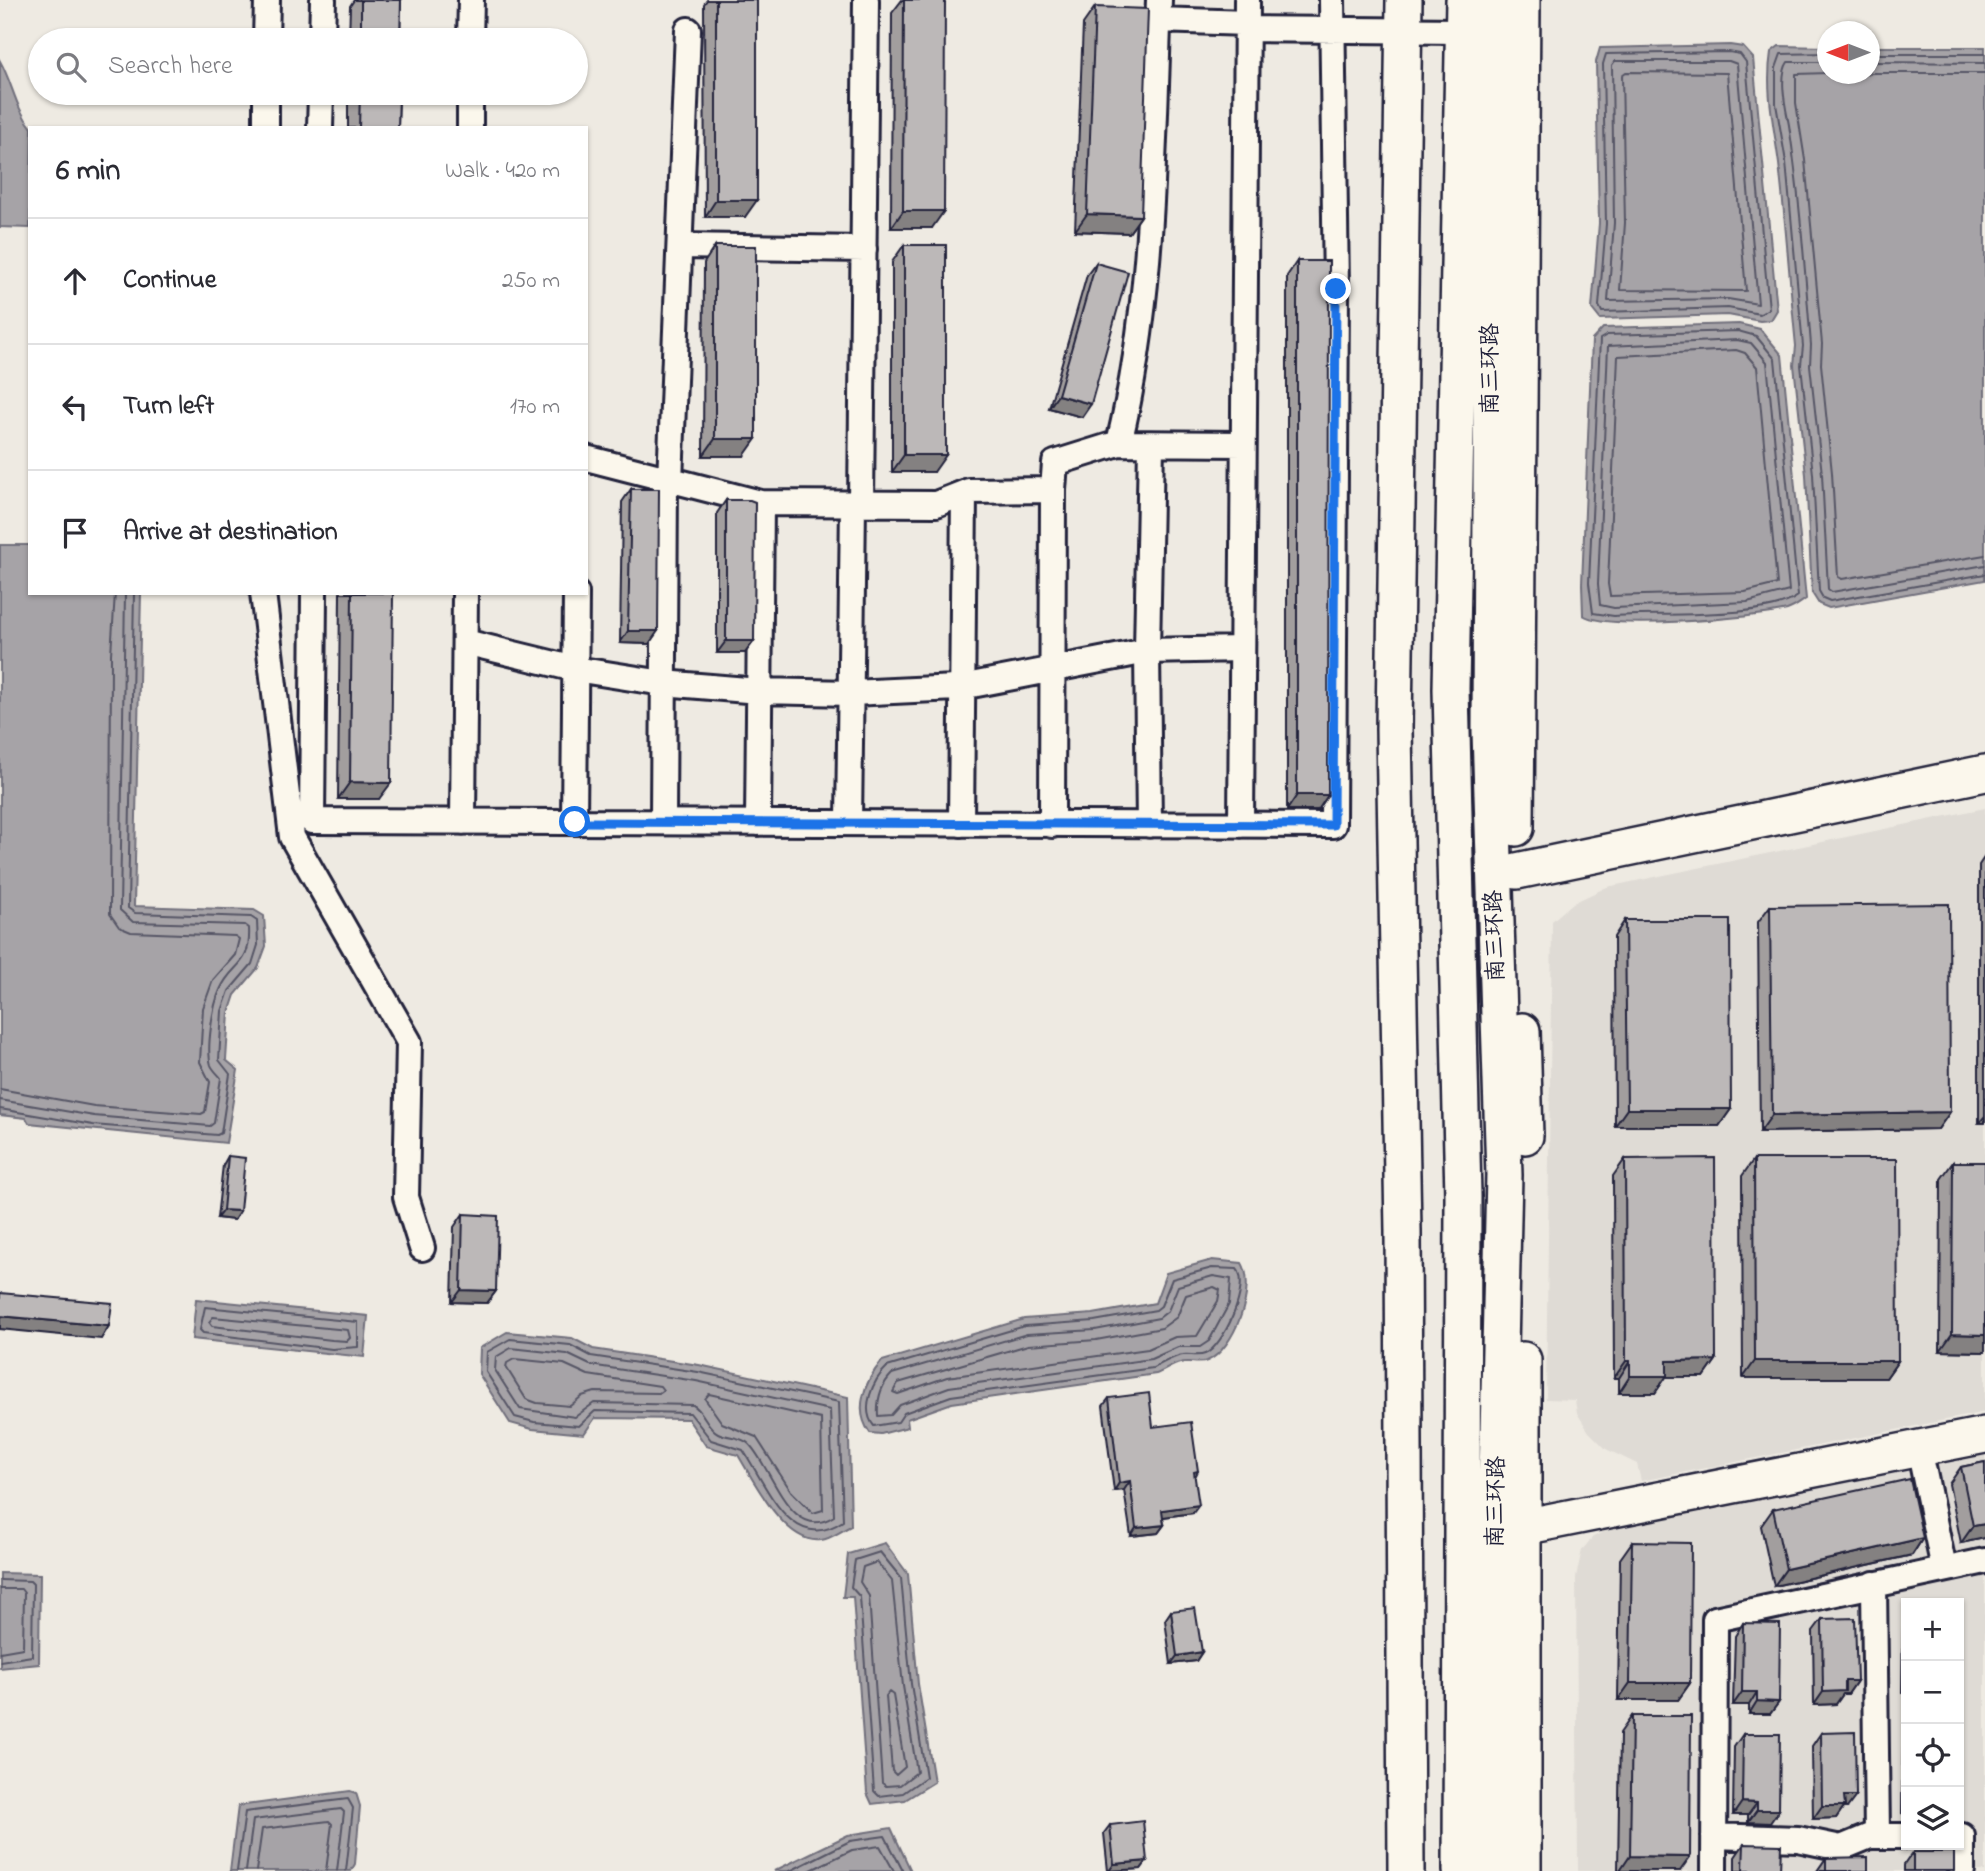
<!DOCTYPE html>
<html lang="en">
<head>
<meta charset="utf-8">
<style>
	:root { --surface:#fff; --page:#f2f2f3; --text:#2b2b33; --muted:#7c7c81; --line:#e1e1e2 }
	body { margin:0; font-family:"Indie Flower","LXGW WenKai TC",sans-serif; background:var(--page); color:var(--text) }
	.controls { position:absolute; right:21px; bottom:21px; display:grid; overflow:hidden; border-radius:0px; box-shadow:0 2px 5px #0004 }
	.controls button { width:63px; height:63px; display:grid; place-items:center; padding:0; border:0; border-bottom:2px solid var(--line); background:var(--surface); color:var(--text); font:35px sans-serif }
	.compass { position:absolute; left:1817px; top:21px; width:63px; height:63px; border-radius:50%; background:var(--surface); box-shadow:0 2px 5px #0004; rotate:270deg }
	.stop { position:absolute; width:21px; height:21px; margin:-16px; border:5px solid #1a73e8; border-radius:50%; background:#fff }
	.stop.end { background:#1a73e8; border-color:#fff; box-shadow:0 2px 7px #0008 }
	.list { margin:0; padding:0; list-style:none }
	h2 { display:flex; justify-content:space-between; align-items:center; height:91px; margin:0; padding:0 28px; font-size:30px }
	h2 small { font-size:23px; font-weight:400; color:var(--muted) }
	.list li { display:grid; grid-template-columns:46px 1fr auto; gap:21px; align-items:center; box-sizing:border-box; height:126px; padding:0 28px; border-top:2px solid var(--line) }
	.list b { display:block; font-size:26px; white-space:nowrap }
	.list em { font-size:23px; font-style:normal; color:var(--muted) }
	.icon { flex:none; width:38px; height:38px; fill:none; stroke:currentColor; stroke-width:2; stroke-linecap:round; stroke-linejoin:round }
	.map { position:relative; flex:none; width:1985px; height:1871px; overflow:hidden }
	.search { position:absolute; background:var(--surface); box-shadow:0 2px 5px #0004; left:28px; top:28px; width:560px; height:77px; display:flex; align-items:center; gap:18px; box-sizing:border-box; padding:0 24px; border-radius:38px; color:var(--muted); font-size:26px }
	.panel { position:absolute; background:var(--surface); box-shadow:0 2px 5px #0004; left:28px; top:126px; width:560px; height:469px; border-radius:0px }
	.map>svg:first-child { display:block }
</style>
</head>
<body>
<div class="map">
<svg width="1985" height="1871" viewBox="0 0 1985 1871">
	<rect width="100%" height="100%" fill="#eeeae2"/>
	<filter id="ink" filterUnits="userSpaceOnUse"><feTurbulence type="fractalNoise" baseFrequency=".0143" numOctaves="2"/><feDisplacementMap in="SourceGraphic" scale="14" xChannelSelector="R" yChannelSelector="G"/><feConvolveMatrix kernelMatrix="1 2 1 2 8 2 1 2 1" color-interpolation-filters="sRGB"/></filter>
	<g filter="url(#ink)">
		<path fill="#dfdbd5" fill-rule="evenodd" d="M1985 808V1412L1641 1481 1637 1464 1606 1449 1589 1432 1577 1413 1575 1400 1546 1399 1552 921 1573 903 1607 887Z
			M1985 1455V1871H1578L1576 1577 1582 1550 1593 1537 1605 1531ZM1906 1603H1959V1845H1906Z"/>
		<path fill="#a6a3a7" stroke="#716f7c" stroke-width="2" d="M1730 45 1743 47 1753 58 1777 310 1771 320 1760 321 1728 315 1600 319 1592 309 1599 223 1596 62 1600 48Z
			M1779 46 1827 47 1828 74H1870V47H1985V580L1829 608 1819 604 1812 593 1806 475 1794 365 1796 346C1790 286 1786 225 1779 164 1774 126 1765 91 1771 52Z
			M0 61C13 84 15 108 32 128L30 228 0 227Z
			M1739 324 1760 329 1782 355 1806 599C1800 603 1794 608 1787 610 1755 618 1606 631 1583 615L1582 584 1592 340 1603 328Z
			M0 545H30V593H141L134 906 254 910 264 916 266 946 258 968 235 995 229 1013 226 1060 238 1070 226 1143 29 1123 26 1118 0 1115Z
			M1212 1260 1242 1263C1257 1288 1234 1350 1207 1361 1199 1365 1189 1360 1180 1363 1172 1365 1164 1371 1156 1374L952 1403 907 1419 908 1427 881 1434 870 1433C853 1410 865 1381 882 1361L1024 1319 1093 1314 1155 1303 1166 1273Z
			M196 1299 368 1316 364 1357 192 1339Z
			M507 1332 572 1338 593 1349 699 1365 848 1397 851 1526C842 1530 831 1539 821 1540 785 1545 754 1481 738 1455L706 1446 688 1419 595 1418 584 1434 532 1429 510 1423 479 1374 480 1348Z
			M885 1543 908 1574 918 1684 934 1782 905 1800 872 1804 867 1793 853 1597H843L848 1554Z
			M0 1573 40 1574 39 1664 0 1668Z
			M350 1791 356 1793 360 1806 355 1864 351 1871H230L238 1806Z
			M891 1828 911 1871H774L848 1835Z"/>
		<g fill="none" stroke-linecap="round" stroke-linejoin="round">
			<path stroke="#575666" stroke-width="2" d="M1729 52 1740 54 1746 62 1769 309 1760 314 1728 308 1602 312 1599 306 1606 224 1603 64 1606 54Z
				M1828 53 1781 54 1776 68V104L1786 162 1803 346 1801 365 1813 474 1819 591 1823 598 1830 601 1985 574
				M1870 54H1985
				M1615 61H1729L1737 64 1758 304 1728 299 1608 301 1614 223 1612 65Z
				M1828 62H1788C1778 76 1786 109 1789 125 1800 198 1805 272 1811 345L1810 365 1822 474 1828 589 1832 592 1985 565
				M1870 62 1985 63
				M1626 72 1727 73 1746 291 1620 290 1625 223 1622 75Z
				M1828 73 1796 74V103L1805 160 1822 344 1821 364 1832 473 1838 577 1842 579 1985 555
				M1870 73H1985
				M1738 331 1756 336 1775 359 1798 596C1769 619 1655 613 1614 616L1593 613 1589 583 1600 339 1607 335Z
				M1737 340 1751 343 1767 362 1789 591 1747 602 1614 608 1600 605 1598 584 1608 346Z
				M1736 350 1745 353 1757 367 1777 584 1745 592 1610 596 1608 584 1618 356Z
				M0 1089 94 1106 201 1114 205 1112 210 1082 200 1062 203 1008 213 980 235 955 239 939 235 936 131 932 119 927 110 914 111 654 115 593
				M0 1100 94 1116 210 1126 214 1123 221 1078C218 1074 213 1070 211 1065 206 1048 213 1005 220 990 232 962 251 968 249 928L245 925 133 922 120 910 125 593
				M0 1109 93 1125 217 1135 221 1133 230 1074 219 1060 222 1011 229 991 252 964 258 945 257 921 251 917 135 913 128 908 134 593
				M1212 1268 1237 1269C1251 1286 1223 1347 1205 1354 1198 1357 1190 1354 1183 1355 1173 1356 1162 1364 1153 1368L951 1396 904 1413 898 1422 874 1426C860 1409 873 1380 887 1367L1025 1326 1094 1321 1156 1310 1161 1306 1172 1279Z
				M1213 1276 1231 1279 1229 1304 1209 1341 1200 1347H1178L1151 1359 949 1387 900 1405 891 1415 878 1416C877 1401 881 1385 892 1374L1027 1334 1095 1330 1159 1318 1168 1311 1178 1286Z
				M1214 1287 1220 1290 1218 1301 1197 1336 1175 1337 1148 1349 947 1377 898 1394 893 1392 898 1383 1028 1345 1096 1340 1162 1328 1177 1317 1186 1295Z
				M205 1307 358 1322V1347L332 1349 203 1333 200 1330Z
				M213 1317 348 1330 350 1338 347 1341 332 1340 212 1326 209 1322Z
				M510 1339 570 1345 591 1356 698 1372 839 1402 843 1521C792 1556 767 1486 743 1450L711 1440 690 1413 595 1411 579 1426 534 1422 515 1417 486 1372 487 1352Z
				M511 1348 567 1354 590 1365 696 1381 830 1410 834 1516C791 1545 772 1467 749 1444 741 1436 728 1438 718 1433 707 1428 704 1411 693 1405L594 1403 575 1417 520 1409 495 1370 496 1357Z
				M514 1359 564 1364 588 1375 660 1386 663 1390 659 1393 595 1392 582 1396 570 1406 537 1403 526 1399 506 1367 507 1363Z
				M709 1394 821 1419 823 1510 813 1513 791 1491 756 1437 722 1423 705 1399Z
				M880 1552 901 1578 911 1684 926 1777 903 1793 879 1796 874 1791 860 1597 851 1587 855 1560Z
				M877 1562 892 1581 903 1686 917 1772 900 1785 886 1786 882 1783 869 1596 860 1582 863 1567Z
				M0 1580 30 1581 33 1584 32 1656 0 1661
				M0 1589H21L24 1593 23 1648 0 1652
				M889 1692 893 1695 905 1767 896 1775 892 1771 886 1696Z
				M237 1871 245 1812 348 1799 353 1808 346 1871
				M246 1871 253 1820 341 1809 344 1812 337 1871
				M256 1871 262 1829 329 1821 332 1824 326 1871
				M790 1871 850 1841 885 1836 903 1871
				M809 1871 852 1850 880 1846 894 1871"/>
			<g stroke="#22223b" stroke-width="30">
				<path id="street" d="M1158 20 1247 23
					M1247 29 1463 31
					M266 40 267 0
					M322 40 323 0
					M470 40 471 0
					M266 128V93
					M320 128 321 93
					M470 128V93
					M680 246 864 249
					M1119 443C1154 298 1153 148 1159 0
					M586 458 761 503 936 504 969 491 1053 490 1055 463 1119 443 1243 444
					M670 481 688 30
					M861 504 866 0
					M263 593 292 837 409 1042 406 1197 422 1248
					M314 593 312 821 1333 825 1336 289 1332 0
					M465 642 575 669 663 683 759 691 851 693 956 688 1147 651 1241 649
					M463 822 465 593
					M574 822 576 593
					M663 822 665 480
					M758 823 761 503
					M849 823 853 504
					M961 824 964 493
					M1052 825 1053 490
					M1149 825 1147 651 1151 445
					M1241 825 1247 0
					M1919 1448 1944 1569
					M1874 1584 1877 1836
					M1714 1836 1798 1839 1841 1848 1870 1836H1906
					M1714 1871 1715 1619 1985 1561
					M1962 1871V1836"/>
			</g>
			<g stroke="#22223b" stroke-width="40">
				<path id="secondary" d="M1404 0 1394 729 1403 1231 1406 1871
					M1516 828 1522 0
					M1517 871 1985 773
					M1522 1031 1525 1136
					M1523 1527 1985 1435
					M1461 1871 1463 1196 1451 689 1464 0
					M1495 1871 1494 1609 1504 1175 1490 731 1492 267 1497 0
					M1523 1871V1360"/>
			</g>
			<use href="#street" stroke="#fbf7ec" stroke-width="24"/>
			<use href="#secondary" stroke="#fbf7ec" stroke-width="35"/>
		</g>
		<path fill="#a29e9e" stroke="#22223b" stroke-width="2" d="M354 0H401L400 40H349L350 6Z
			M707 0H757L745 217H705L704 4Z
			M902 0H945L932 228H891L892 13Z
			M1095 7 1141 216 1129 233 1075 231 1083 24Z
			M348 93H399L398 128H348Z
			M904 245 934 472H892V262Z
			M715 246 744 456H703L704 263Z
			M1297 261 1328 795 1318 810H1287V276Z
			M1096 263 1082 417 1049 408 1087 275Z
			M631 489 649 644 620 643 622 502Z
			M726 500 754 641 745 653H717V513Z
			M340 593H393L379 799H338Z
			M1985 856V1123H1979V865Z
			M1770 906 1950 1112 1938 1129 1760 1132 1758 922Z
			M1625 920 1731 1109 1719 1126H1615L1614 937Z
			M228 1156 240 1211 234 1220 217 1218 223 1165Z
			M1625 1159 1716 1360 1704 1377H1666L1655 1393H1619V1378H1614L1613 1176Z
			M1754 1159 1898 1361 1886 1378H1743L1742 1176Z
			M1953 1162 1985 1352 1940 1351 1941 1179Z
			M463 1214 496 1291 487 1303 452 1302 454 1227Z
			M1109 1398 1153 1427 1198 1471 1195 1477 1193 1513 1163 1517 1164 1525 1158 1533 1131 1536 1124 1490 1114 1491 1103 1406Z
			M1985 1462V1538L1961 1543 1949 1484 1961 1467Z
			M1773 1509 1923 1538 1912 1555 1774 1586 1761 1526Z
			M1632 1542 1690 1683 1678 1700H1618L1620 1559Z
			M1171 1611 1202 1652 1196 1661 1171 1664 1165 1620Z
			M1822 1619 1857 1681 1848 1694H1843L1836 1704 1814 1705 1813 1631Z
			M1906 1620V1693H1902L1903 1625Z
			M1743 1623 1779 1702 1770 1714H1749V1705H1733L1735 1636Z
			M1632 1716 1680 1871H1618L1620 1733Z
			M1821 1733 1847 1808H1843L1836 1818 1813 1819 1812 1746Z
			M1743 1734 1770 1823 1748 1822V1815H1733L1734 1747Z
			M1906 1741V1814H1902L1903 1745Z
			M1110 1825 1147 1861 1141 1869 1108 1871 1104 1833Z
			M1744 1844 1780 1871H1735V1857Z
			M1913 1852 1954 1871H1904V1865Z
			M1826 1858 1868 1871H1817Z"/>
		<path fill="#848181" stroke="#22223b" stroke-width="2" d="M716 200H757L745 217H705Z
			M903 211H944L932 228H891Z
			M1087 214 1141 216 1129 233 1075 231Z
			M1058 395 1091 404 1082 417 1049 408Z
			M715 439H756L744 456H703Z
			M904 455H946L934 472H892Z
			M628 631H658L649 644 620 643Z
			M726 641H754L745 653H717Z
			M350 782 391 783 379 799H338Z
			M1297 795H1328L1318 810H1287Z
			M1627 1109H1731L1719 1126H1615Z
			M1950 1112 1938 1129 1760 1132 1772 1115Z
			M1985 1116V1123H1979Z
			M223 1210 240 1211 234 1220 217 1218Z
			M461 1290 496 1291 487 1303 452 1302Z
			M0 1316 109 1326 101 1339 0 1329Z
			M1952 1334 1985 1335V1352L1940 1351Z
			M1716 1360 1704 1377H1666L1655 1393H1619L1630 1376 1667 1361Z
			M1626 1361H1630L1619 1378H1614Z
			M1755 1361H1898L1886 1378H1743Z
			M1130 1481 1124 1490 1114 1491 1119 1483Z
			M1199 1505 1193 1513 1156 1518 1162 1510Z
			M1985 1524V1538L1961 1543 1973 1526Z
			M1164 1525 1158 1533 1131 1536 1136 1528Z
			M1923 1538 1912 1555 1774 1586 1786 1569Z
			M1202 1652 1196 1661 1171 1664 1177 1656Z
			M1845 1681H1857L1848 1694H1843L1836 1704 1814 1705 1823 1692Z
			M1630 1683H1690L1678 1700H1618Z
			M1906 1687V1693H1902Z
			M1742 1692H1757L1749 1705H1733Z
			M1757 1701 1779 1702 1770 1714H1749Z
			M1844 1796H1856L1847 1808H1843L1836 1818 1813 1819 1822 1806Z
			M1742 1802 1757 1803 1748 1815H1733Z
			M1757 1810H1779L1770 1823 1748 1822Z
			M1630 1856 1690 1857 1680 1871H1620Z
			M1147 1861 1141 1869 1109 1871 1114 1864Z"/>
		<path fill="#bcb8b8" stroke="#22223b" stroke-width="2" d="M361 0H401L400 40H361Z
			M716 0H757V200H716Z
			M904 0H945L944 211H903Z
			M1095 7 1148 9 1141 216 1087 214Z
			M360 93H399L398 128H359Z
			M904 245H946V455H904Z
			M715 246H756V439H715Z
			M1297 261H1329L1328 795H1297Z
			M1096 263 1128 272 1091 404 1058 395Z
			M631 489H659L658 631H628Z
			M726 500H750L755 502 754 641H726Z
			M352 593H393L391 783 350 782Z
			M1949 904 1950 1112 1772 1115 1770 906Z
			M1625 920H1730L1731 1109H1627Z
			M228 1156 245 1158 240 1211 223 1210Z
			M1715 1158 1716 1360 1667 1361V1376H1630V1361H1626L1625 1159Z
			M1754 1159H1897L1898 1361H1755Z
			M1953 1162H1985V1335L1952 1334Z
			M463 1214 498 1216 496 1291 461 1290Z
			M0 1293 112 1303 109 1326 0 1316Z
			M1149 1393 1153 1427 1191 1422 1198 1471 1194 1472 1199 1505 1162 1510 1164 1525 1136 1528 1130 1481 1119 1483 1109 1398Z
			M1985 1462V1524L1973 1526 1961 1467Z
			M1910 1479 1923 1538 1786 1569 1773 1509Z
			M1632 1542 1691 1543 1690 1683H1630Z
			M1195 1608 1202 1652 1177 1656 1171 1611Z
			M1855 1618 1857 1681H1845V1691L1823 1692 1822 1619Z
			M1743 1623 1780 1624 1779 1702 1757 1701V1692H1742Z
			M1632 1716H1691L1690 1857 1630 1856Z
			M1855 1732 1856 1796H1844L1845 1806H1822L1821 1733Z
			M1743 1734H1780L1779 1810H1757V1803L1742 1802Z
			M1143 1821 1147 1861 1114 1864 1110 1825Z
			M1744 1844 1781 1845 1780 1871H1743Z
			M1913 1852H1954V1871H1913Z
			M1868 1857V1871H1826V1858Z"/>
	</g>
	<g fill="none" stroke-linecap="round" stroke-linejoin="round" filter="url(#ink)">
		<path stroke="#1a73e8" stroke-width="9" d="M575 822 1333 825 1336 289"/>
	</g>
	<g text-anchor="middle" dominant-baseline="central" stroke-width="6" stroke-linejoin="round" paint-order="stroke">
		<g font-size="23" fill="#22223b" stroke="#fbf7ec">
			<text transform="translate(1491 369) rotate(-90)">南三环路</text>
			<text transform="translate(1496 936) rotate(-92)">南三环路</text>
			<text transform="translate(1497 1502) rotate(-89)">南三环路</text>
		</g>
	</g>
</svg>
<div class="controls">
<button>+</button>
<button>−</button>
<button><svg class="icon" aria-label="locate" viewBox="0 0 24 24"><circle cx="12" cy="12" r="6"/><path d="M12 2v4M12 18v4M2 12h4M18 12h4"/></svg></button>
<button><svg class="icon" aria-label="layers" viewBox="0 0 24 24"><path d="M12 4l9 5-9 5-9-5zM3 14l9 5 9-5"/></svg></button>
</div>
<svg class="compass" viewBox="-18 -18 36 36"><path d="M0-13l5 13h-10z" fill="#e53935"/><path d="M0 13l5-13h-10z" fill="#7c7c81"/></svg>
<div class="stop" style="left:575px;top:822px"></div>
<div class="stop end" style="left:1336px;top:289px"></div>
<div class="search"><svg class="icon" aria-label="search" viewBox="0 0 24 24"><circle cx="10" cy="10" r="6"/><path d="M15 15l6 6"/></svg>Search here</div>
<section class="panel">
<h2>6 min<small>Walk · 420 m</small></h2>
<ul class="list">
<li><svg class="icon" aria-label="ahead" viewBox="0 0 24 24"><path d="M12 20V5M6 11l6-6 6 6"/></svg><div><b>Continue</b></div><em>250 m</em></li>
<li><svg class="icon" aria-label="left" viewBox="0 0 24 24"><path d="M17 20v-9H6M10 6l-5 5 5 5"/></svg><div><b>Turn left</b></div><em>170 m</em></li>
<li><svg class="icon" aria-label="arrive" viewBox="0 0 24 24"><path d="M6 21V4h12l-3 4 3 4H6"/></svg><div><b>Arrive at destination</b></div></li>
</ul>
</section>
</div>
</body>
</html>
